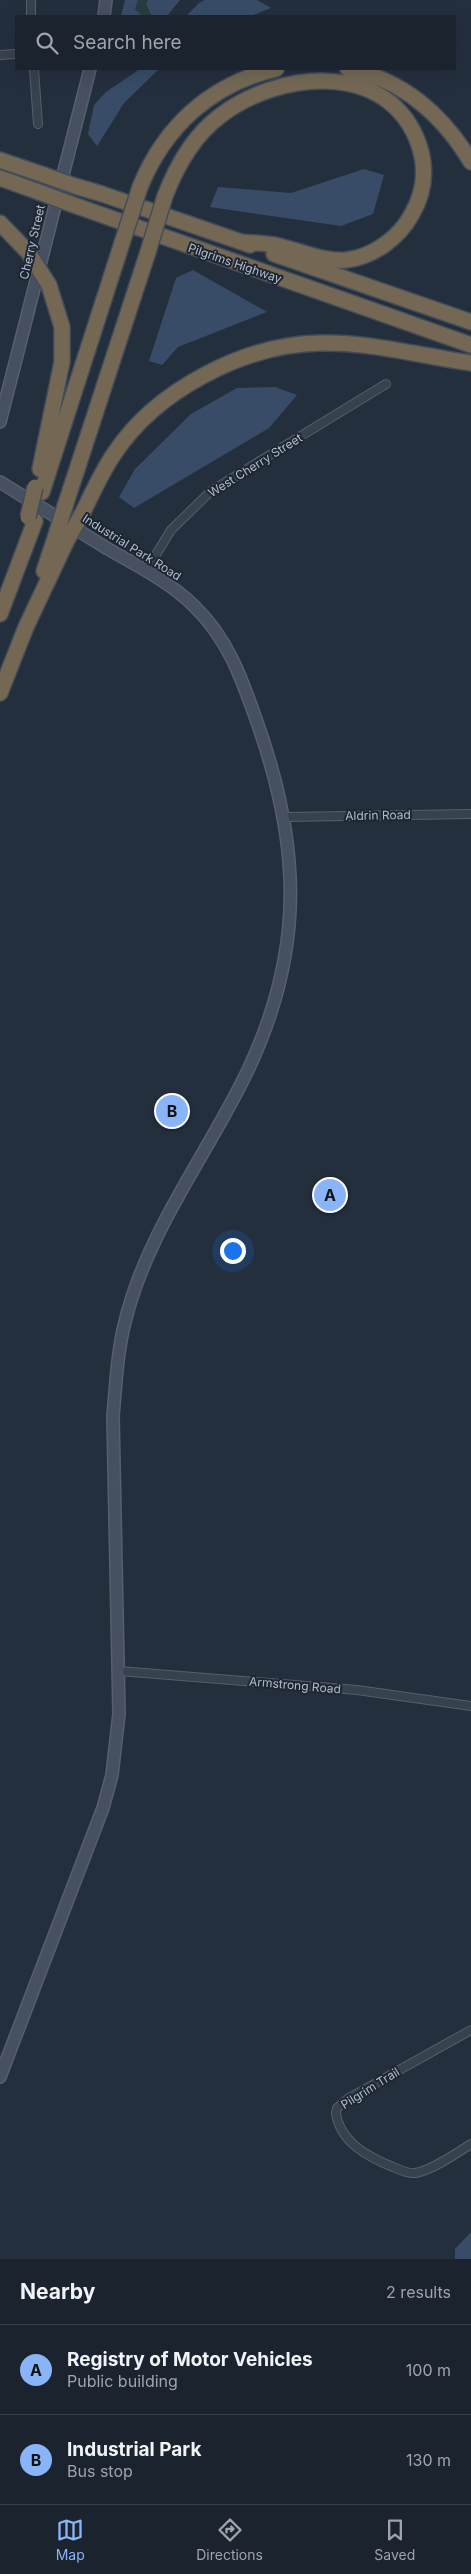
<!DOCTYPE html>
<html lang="en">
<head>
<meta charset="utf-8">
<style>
	:root { --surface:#1b232e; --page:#242b36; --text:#f1f3f6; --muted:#a0a4aa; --line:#39404a; --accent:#8ab4f8 }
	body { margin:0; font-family:Inter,sans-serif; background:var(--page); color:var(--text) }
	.you { position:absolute; left:232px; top:1250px; width:18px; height:18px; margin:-12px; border:4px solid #fff; border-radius:50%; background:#1a73e8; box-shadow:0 0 0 8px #1a73e833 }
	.badge { display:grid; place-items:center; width:32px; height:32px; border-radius:50%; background:var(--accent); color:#111; font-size:16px; font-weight:700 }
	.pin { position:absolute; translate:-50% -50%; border:2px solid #fff; box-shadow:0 1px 5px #0006 }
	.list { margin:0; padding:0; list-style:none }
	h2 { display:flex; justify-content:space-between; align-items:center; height:65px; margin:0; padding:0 20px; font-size:21px }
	h2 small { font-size:16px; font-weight:400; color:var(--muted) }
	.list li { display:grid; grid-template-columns:32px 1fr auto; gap:15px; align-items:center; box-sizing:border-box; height:90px; padding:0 20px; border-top:1px solid var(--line) }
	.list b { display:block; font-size:19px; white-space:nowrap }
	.list p { margin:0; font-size:16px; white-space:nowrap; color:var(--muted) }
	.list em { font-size:16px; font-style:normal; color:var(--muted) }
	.icon { flex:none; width:28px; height:28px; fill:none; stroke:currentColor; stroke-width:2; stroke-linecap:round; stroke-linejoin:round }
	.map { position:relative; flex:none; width:471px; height:2259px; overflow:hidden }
	.search { position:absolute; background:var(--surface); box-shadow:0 5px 20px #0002; left:15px; right:15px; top:15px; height:55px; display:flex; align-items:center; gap:12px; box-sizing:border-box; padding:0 18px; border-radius:0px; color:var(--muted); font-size:19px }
	.sheet { height:245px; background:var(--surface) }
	nav { display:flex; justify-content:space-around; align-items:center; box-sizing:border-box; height:70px; border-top:1px solid var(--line); background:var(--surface); font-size:14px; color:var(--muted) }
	nav a { display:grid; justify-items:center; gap:2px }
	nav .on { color:var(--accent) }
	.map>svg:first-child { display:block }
</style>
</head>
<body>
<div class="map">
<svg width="471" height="2259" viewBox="0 0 471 2259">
	<rect width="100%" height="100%" fill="#242f3e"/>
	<path fill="#263c3f" d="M138 0H148L146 4 153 13 152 16 138 15 135 9Z"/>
	<path fill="#394c67" d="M125 0H138L135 9 142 16H121Z
		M148 0H180L167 16H152L146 4Z
		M205 0H257L271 8 251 16H186L199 3Z
		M140 69H159L124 103 97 146 88 134 94 105 106 92Z
		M364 169 384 175 373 214 341 226 210 207 218 187 291 193Z
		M193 270 267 312 178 347 162 365 149 361 176 278Z
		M275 387 297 395 269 428 134 508 119 497 135 469 191 414 237 388Z
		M471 2232V2259H455V2249Z"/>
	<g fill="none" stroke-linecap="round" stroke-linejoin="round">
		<g stroke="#565f6c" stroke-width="10">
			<path id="street" d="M31 0V16
				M0 55 16 54
				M34 69 38 124
				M146 571 171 530 211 491 386 384
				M285 817 471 814
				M119 1671 357 1690 471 1706
				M471 2030 349 2098 337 2108 336 2113C340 2142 368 2157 393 2167 400 2170 408 2174 415 2173 431 2171 457 2153 471 2144"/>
		</g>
		<g stroke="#565f6c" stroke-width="14">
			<path id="secondary" d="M104 16 106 0
				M0 422 90 69
				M0 482C36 504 72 527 108 549 138 566 170 582 195 607 228 639 242 679 257 722 301 846 305 949 248 1070 208 1154 147 1231 125 1322 117 1353 116 1384 113 1416L119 1714 112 1775 103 1808 0 2077"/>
		</g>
		<g stroke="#434c59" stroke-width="18">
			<path id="highway" d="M348 69C402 79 443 115 471 162
				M0 160 44 175
				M0 178 39 192
				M75 186 102 194 250 245
				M140 187C165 126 211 84 276 69
				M165 196C177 165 193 136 220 116 279 70 390 60 419 145 427 169 424 193 412 214 399 238 373 257 346 260 324 262 300 251 279 246 267 243 254 243 241 242
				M71 204 471 345
				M0 223 28 252
				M274 254 471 322
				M40 469 62 362V327L49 285
				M42 492 122 243
				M65 506 148 252
				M82 514C92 494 101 473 114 454 156 390 245 344 321 343 371 342 421 356 471 363
				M44 571 56 535
				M0 614 35 521
				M0 693 26 627 67 540"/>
		</g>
		<use href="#street" stroke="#38414e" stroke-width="8"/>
		<use href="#secondary" stroke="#465061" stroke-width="11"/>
		<use href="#highway" stroke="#746855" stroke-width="15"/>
		<g stroke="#434c59" stroke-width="18" stroke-linecap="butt">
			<path id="highway-bridge" d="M44 175 75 186
				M39 192 71 204
				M122 243 140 187
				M28 252 49 285
				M148 252 165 196
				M28 517 35 487
				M56 535 65 506
				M67 540 82 514"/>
		</g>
		<use href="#highway-bridge" stroke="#746855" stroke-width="15"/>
	</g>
	<g text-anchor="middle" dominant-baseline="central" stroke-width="4" stroke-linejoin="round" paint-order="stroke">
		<g font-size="12" fill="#b4bcc9" stroke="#1d2633">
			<text transform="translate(32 242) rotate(-77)">Cherry Street</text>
			<text transform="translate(235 263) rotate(19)">Pilgrims Highway</text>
			<text transform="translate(255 465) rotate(-32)">West Cherry Street</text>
			<text transform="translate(132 547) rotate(32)">Industrial Park Road</text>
			<text transform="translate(378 815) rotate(-1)">Aldrin Road</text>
			<text transform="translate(295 1685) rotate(5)">Armstrong Road</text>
			<text transform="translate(370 2088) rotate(-32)">Pilgrim Trail</text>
		</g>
	</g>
</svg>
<div class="you"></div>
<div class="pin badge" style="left:330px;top:1195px">A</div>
<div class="pin badge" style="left:172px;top:1111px">B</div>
<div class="search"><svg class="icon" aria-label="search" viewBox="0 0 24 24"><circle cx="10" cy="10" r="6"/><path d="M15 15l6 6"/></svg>Search here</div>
</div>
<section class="sheet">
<h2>Nearby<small>2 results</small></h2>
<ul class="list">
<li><span class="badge">A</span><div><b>Registry of Motor Vehicles</b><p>Public building</p></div><em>100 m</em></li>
<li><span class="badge">B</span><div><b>Industrial Park</b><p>Bus stop</p></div><em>130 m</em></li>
</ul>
</section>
<nav>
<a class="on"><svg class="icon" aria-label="map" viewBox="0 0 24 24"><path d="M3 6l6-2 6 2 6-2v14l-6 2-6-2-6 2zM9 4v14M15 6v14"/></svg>Map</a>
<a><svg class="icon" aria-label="directions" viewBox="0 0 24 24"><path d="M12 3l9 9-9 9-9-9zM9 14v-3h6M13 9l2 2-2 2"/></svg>Directions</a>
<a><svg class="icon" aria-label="saved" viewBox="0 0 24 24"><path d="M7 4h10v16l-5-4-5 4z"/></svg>Saved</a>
</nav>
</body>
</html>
